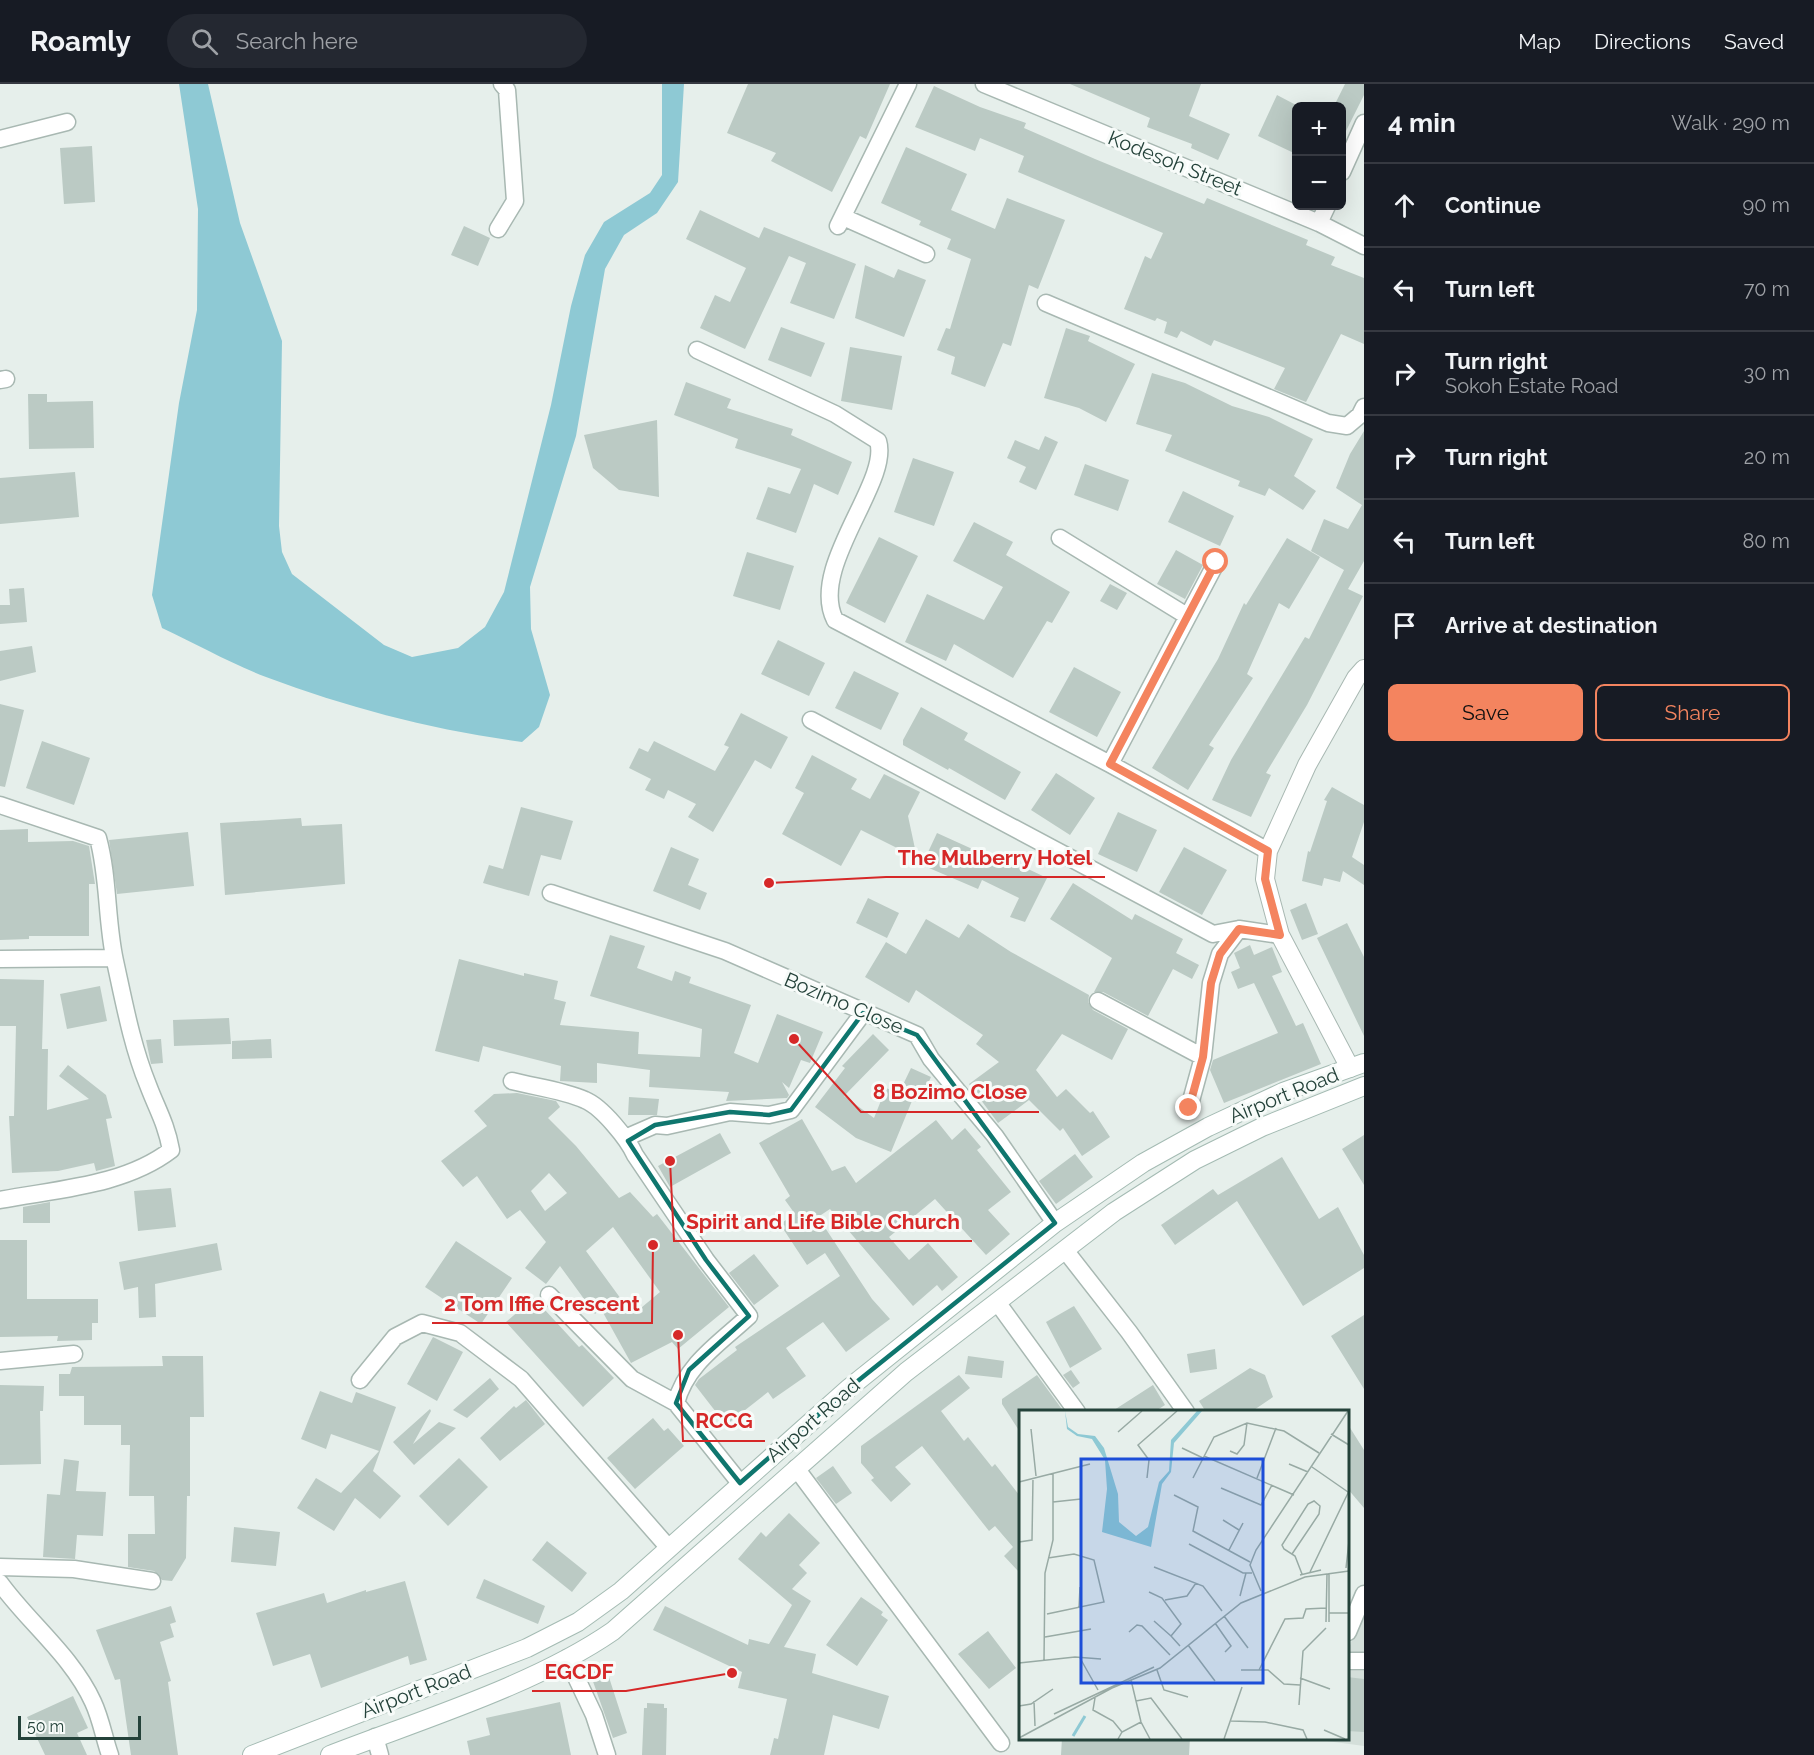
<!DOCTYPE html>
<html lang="en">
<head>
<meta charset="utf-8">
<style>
	:root { --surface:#171b24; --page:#242831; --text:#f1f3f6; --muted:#9ea1a6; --line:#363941; --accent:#f4845f }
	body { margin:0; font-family:Raleway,sans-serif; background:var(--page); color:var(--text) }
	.controls { position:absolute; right:18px; top:18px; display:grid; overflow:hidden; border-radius:9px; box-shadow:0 6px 24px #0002 }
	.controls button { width:54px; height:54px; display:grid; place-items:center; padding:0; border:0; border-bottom:2px solid var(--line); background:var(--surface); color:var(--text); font:30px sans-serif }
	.scale { position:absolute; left:18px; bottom:15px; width:123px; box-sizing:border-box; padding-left:6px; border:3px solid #24423a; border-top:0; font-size:16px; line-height:21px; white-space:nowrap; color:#24423a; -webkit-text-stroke:4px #f7fbf9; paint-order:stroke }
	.stop { position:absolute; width:18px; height:18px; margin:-14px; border:4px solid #f4845f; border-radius:50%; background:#fff }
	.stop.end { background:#f4845f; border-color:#fff; box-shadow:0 2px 6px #0008 }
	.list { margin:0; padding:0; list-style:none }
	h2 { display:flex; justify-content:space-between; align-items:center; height:78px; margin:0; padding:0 24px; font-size:26px }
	h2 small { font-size:20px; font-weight:400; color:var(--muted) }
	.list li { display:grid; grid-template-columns:39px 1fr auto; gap:18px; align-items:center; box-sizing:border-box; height:84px; padding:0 24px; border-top:2px solid var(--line) }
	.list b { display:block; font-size:22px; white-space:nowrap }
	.list p { margin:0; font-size:20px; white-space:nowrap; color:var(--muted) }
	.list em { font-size:20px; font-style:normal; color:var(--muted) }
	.actions { display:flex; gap:12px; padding:18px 24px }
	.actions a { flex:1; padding:14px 0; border:2px solid var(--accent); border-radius:9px; text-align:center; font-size:21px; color:var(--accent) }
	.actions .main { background:var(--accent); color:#111 }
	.icon { flex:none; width:33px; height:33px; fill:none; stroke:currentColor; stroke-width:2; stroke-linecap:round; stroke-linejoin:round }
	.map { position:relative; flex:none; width:1364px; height:1671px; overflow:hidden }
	header { display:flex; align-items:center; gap:36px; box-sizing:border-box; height:84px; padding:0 30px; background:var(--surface); border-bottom:2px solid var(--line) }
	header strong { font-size:28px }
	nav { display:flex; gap:33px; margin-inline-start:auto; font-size:21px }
	.search { width:420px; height:54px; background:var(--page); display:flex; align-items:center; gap:15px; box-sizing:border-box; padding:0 21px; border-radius:33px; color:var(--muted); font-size:22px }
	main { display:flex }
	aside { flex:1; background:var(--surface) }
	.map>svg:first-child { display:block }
</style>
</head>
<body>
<header>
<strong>Roamly</strong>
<div class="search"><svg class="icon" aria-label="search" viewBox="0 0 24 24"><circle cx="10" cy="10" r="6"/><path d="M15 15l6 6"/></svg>Search here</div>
<nav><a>Map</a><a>Directions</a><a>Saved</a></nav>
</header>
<main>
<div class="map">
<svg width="1364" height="1671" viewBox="0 0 1364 1671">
	<rect width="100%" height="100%" fill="#e6efeb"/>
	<path fill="#d4dfda" d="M1364 1518V1570L1348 1568Z
		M1348 1587H1364V1662L1312 1655 1348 1654Z"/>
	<path fill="#8ec9d4" d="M179 0H208L240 139 282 257 279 442 282 468 292 490 384 561 412 573 458 564 485 543 504 508 551 321 571 222 585 171 604 138 650 109 662 91V0H684L678 98 657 129 624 151 605 185 576 352 530 503 531 545 550 611 539 643 522 658C433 646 349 624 266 593 230 579 196 560 162 544L152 511 179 319 197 226 198 125Z"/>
	<path fill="#bbcac4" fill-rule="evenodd" d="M748 0H890L866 55 860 52 832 108 771 77 776 69 727 49Z
		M1070 0H1201L1189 32 1230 50 1218 76 1191 64 1192 60 1147 43 1150 34Z
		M1345 0H1364V11L1341 57V22H1334Z
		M934 2 980 23 1026 39 1024 44 1095 75 1204 120 1207 114 1308 156 1306 161 1335 173 1331 181 1364 194V260L1341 250 1306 318 1274 305 1285 284 1214 256 1211 262 1181 247 1177 254 1164 249 1167 238 1157 234 1155 237 1124 225 1145 172 1151 175 1163 149 1018 88 1024 72 980 54 975 67 915 43Z
		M1277 11 1296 21V70L1258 52Z
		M92 62 95 118 64 120 60 64Z
		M906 63 967 90 951 126 995 145 1007 114 1065 136 1038 205 1029 201 1011 262 1003 259 985 303 951 290 955 273 937 266 946 244 950 245 971 175 947 165 951 155 919 141 921 137 881 119Z
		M700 126 759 154 764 143 856 180 834 235 790 219 806 179 789 172 745 265 700 244 715 211 730 218 746 184 686 155Z
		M464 142 490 154 478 182 451 171Z
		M865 181 894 194 898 185 926 196 904 253 855 234Z
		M781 243 825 259 811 293 768 276Z
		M1066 244 1090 252 1088 257 1135 280 1106 338 1079 324 1044 314Z
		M850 263 902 272 892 326 841 317Z
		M1152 289 1185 299 1232 322 1269 333 1313 355 1294 392 1316 407 1303 426 1269 404 1265 412 1238 402 1240 397 1165 367 1172 351 1136 340Z
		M686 298 731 315 727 324 793 345 791 351 852 378 838 411 814 400 796 449 756 435 768 403 790 410 801 385 735 364 738 355 674 331Z
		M28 310H47V318L93 317 94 364 29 365Z
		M657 336 659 413 619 406 593 384 584 351Z
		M1364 347V477L1348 505 1363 512 1307 621 1266 689 1271 691 1251 733 1212 716 1231 676 1305 553 1309 555 1344 486 1311 467 1324 435 1348 445 1362 421 1336 404 1350 370Z
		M1045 352 1058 358 1036 406 1019 398 1026 383 1007 374 1015 356 1039 366Z
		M913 374 954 388 934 442 894 428Z
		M1085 380 1129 396 1118 427 1074 411Z
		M75 388 79 433 0 440V394Z
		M1183 407 1234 432 1220 462 1168 438Z
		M974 438 1013 458 1006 471 1070 508 1052 539 1047 537 1013 594 954 560 946 577 905 558 927 510 984 536 1003 503 953 477Z
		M879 453 918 472 885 539 846 519Z
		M1287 454 1320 473 1289 525 1279 519 1247 590 1253 594 1209 661 1214 664 1188 706 1152 684 1218 575 1244 519 1246 521Z
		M1176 466 1203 481 1185 515 1157 500Z
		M747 468 794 482 780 526 733 512Z
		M1110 500 1127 509 1117 526 1100 517Z
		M24 504 27 538 0 540V521H10L9 505Z
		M778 556 825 579 809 612 761 590Z
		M32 562 36 588 0 597V567Z
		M1074 583 1121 608 1097 653 1049 628Z
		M854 587 899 609 881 646 835 624Z
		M0 620 24 626 5 703 0 702Z
		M921 623 968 649 964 656 1021 688 1005 716 949 684 948 686 903 661V656Z
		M741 629 788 653 771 685 755 676 713 748 688 733 696 720 668 706 664 715 645 706 651 695 629 684 639 664 648 668 654 657 715 687 729 663 724 661Z
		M42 657 90 674 74 721 26 704Z
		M812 671 857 695 851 705 870 715 884 690 920 708 908 732 917 774 861 746 841 782 782 750 804 709 795 704Z
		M1056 689 1095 714 1070 751 1031 726Z
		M1332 703 1364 721V738L1352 773 1364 781V801L1343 787 1340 798 1324 794 1322 802 1302 797 1308 767 1310 768 1327 717 1324 716Z
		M521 723 573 737 561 776 541 771 529 812 483 799 489 781 503 785Z
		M1118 728 1157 746 1137 788 1098 770Z
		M301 734 302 742 342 740 345 800 225 811 220 739Z
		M28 745V758L73 757 89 762 95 800H89V852H29V855L0 856V746Z
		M188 748 194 802 117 810 109 756Z
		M937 749 1001 778 1003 773 1047 794 1025 838 1010 833 1019 814 982 796 978 805 922 781Z
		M671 763 699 775 688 801 707 809 700 826 653 807Z
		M1184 763 1227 786 1202 831 1159 808Z
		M1073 799 1132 836 1135 830 1183 855 1176 869 1199 881 1192 895 1173 885 1148 932 1103 908H1094L1112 874 1050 835Z
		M868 814 899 829 887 854 856 839Z
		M1306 819 1318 850 1302 856 1290 826Z
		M926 835 959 854 968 840 1011 868 1089 911 1088 918 1093 926 1128 945 1112 976 1062 950 1036 986 1057 1013 1066 1005 1090 1029 1093 1027 1110 1053 1082 1072 1063 1044 1060 1047 1029 1016 998 1039 969 1000 999 978 976 960 983 951 916 906 909 919 865 893 886 858 906 870Z
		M1347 839 1364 873V952L1317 854Z
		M610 851 645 862 637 884 672 897 675 887 691 893 689 899 751 921 734 969 758 979 777 930 823 948 810 979 801 976 789 1004 782 998 789 1011 787 1014 726 1017 729 1008 649 1003 650 986 597 979V999L560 997 561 982 483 962 479 978 435 967 459 875 524 892V889L558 897 554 915 566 918 560 941 639 948 638 970 700 973 702 945 590 912Z
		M1250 861 1254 871 1272 863 1282 888 1272 892 1296 942 1303 939 1321 980 1224 1019 1210 986 1213 976 1278 949 1254 899 1238 905 1231 888 1240 884 1234 869Z
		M0 895 44 896 42 965H48L47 1026 89 1015 59 992 68 981 106 1011 112 1034 106 1035 115 1082 96 1087 94 1079 58 1087 12 1089 9 1032H14L16 942H0Z
		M100 902 107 937 67 945 60 910Z
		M229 934 231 960 174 962 173 936Z
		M873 950 889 966 844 1012 874 1034 886 1004 899 1009 911 984 931 993 921 1015 914 1012 891 1068 856 1054 815 1023 845 984 842 982Z
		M161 955 163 979 151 980 146 956Z
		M271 955 272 974 232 975V957Z
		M517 1009 556 1017 560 1023 548 1034 576 1062 619 1114 630 1108 653 1133 657 1130 729 1223 678 1265 672 1258 631 1279 601 1225 595 1230 560 1182 546 1200 525 1184 546 1158 520 1126 507 1135 477 1092 463 1103 441 1077 487 1042 474 1027 494 1010ZM549 1089 567 1109 545 1127 531 1107ZM613 1143 660 1208 635 1229 633 1224 629 1226 586 1167Z
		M629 1013 659 1015 657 1031H628Z
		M802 1035 832 1087 845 1082 856 1099 936 1036 952 1056 965 1044 981 1063 977 1066 1011 1108 988 1126 1010 1150 986 1171 935 1115 889 1153 909 1176 928 1159 958 1193 942 1207 937 1201 913 1222 830 1125 818 1133 872 1215 890 1235 846 1268 823 1238 786 1264 806 1292 773 1315 768 1308 726 1341 695 1301 699 1295 737 1266 735 1263 840 1192 825 1169 807 1181 780 1140 795 1130 785 1116 790 1112 759 1059Z
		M720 1049 731 1069 670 1103 658 1082Z
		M1364 1051V1101L1342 1065Z
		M1075 1070 1093 1093 1056 1120 1039 1097Z
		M1282 1073 1319 1135 1338 1123 1364 1171V1184L1303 1222 1237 1117 1175 1161 1161 1141 1213 1105 1218 1111Z
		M171 1104 176 1143 138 1147 134 1107Z
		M50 1118V1139H23V1123Z
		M0 1156H27V1215H98V1239H92V1256L57 1257 58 1252 0 1253Z
		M456 1157 512 1194 481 1240 425 1203Z
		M217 1159 222 1186 155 1200 156 1233 139 1234 138 1203 124 1206 119 1178Z
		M754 1170 779 1202 754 1221 729 1189Z
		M534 1214 579 1263 582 1261 614 1294 583 1323 506 1238Z
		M1074 1222 1102 1265 1070 1284 1046 1238Z
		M1364 1231V1305L1331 1252Z
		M433 1253 463 1268 437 1317 407 1300Z
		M1215 1265 1217 1285 1190 1289 1187 1270Z
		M162 1272H203L204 1333H190V1412H187L186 1474 172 1497 162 1496 154 1487 128 1483V1450H155L154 1412H129L130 1361H121V1341H84V1312H59V1290H70L72 1283 163 1282Z
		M968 1272 1004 1277 1002 1294 965 1290Z
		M1250 1284 1265 1291 1273 1313 1251 1328H1206L1199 1317Z
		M1071 1286 1080 1299 1073 1304 1063 1291Z
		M959 1291 970 1304 941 1327 964 1357 968 1353 992 1383 995 1380 1020 1412V1489L1004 1472 1013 1463 995 1442 989 1447 922 1362 895 1383 911 1400 891 1418 871 1396 874 1394 861 1379V1362Z
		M1037 1291 1064 1328H1020V1348L1002 1320V1315Z
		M490 1294 499 1305 467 1334 453 1326Z
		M0 1301 44 1302 43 1327H40L41 1380 0 1381Z
		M1153 1301 1165 1321 1154 1328H1111Z
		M320 1307 352 1319 356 1308 396 1323 373 1387 401 1412 380 1435 355 1414 334 1447 297 1424 316 1394 341 1409 379 1367 331 1350 326 1365 301 1355Z
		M526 1316 545 1340 500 1377 480 1354 514 1322 516 1324Z
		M430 1325 431 1327 413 1360 439 1338 456 1344 414 1381 393 1358Z
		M653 1334 664 1347 668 1344 684 1362 635 1405 607 1374Z
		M1347 1339 1364 1366V1424L1347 1404Z
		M459 1374 488 1403 448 1442 419 1412Z
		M64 1375 79 1377 76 1407 106 1408 103 1452 77 1451 75 1475 43 1473 47 1410 60 1411Z
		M833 1382 852 1409 836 1420 816 1394Z
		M789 1429 820 1459 799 1481 807 1489 792 1505 811 1517 784 1563 816 1570 812 1589 889 1612 879 1645 833 1631 824 1671H770L774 1654 778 1655 787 1615 738 1604 742 1588 653 1546 665 1522 748 1561 749 1555 769 1560 792 1521 738 1475 761 1448 766 1453Z
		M234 1443 280 1448 276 1482 231 1478Z
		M547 1457 587 1489 572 1508 532 1476Z
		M484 1495 545 1522 538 1540 476 1514Z
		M405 1497 427 1576 410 1581 408 1572 321 1604 310 1570 273 1582 256 1529 324 1509 327 1519 366 1506V1508Z
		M861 1513 883 1528 881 1531 888 1536 857 1582 826 1561Z
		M171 1522 176 1538 170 1540 174 1553 160 1558 171 1597 168 1598 178 1671H131L120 1595 115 1596 96 1546Z
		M988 1547 1016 1584 989 1605 958 1570Z
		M606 1584 627 1649 613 1654 590 1589Z
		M1347 1593 1364 1595V1648L1347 1647Z
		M73 1612 88 1644 77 1649 87 1671H45L27 1633Z
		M560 1618 571 1671H470L467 1657 490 1651 486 1634Z
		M647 1619 664 1620V1624H667L666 1671H642L644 1624H647Z
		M1062 1654H1190L1189 1671H1061Z"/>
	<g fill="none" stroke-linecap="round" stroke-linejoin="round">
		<g stroke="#a8b8b2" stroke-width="19">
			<path id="minor" d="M984 0 1319 139 1364 162
				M0 55 67 38
				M1342 88 1364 39
				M843 133 926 170
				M1319 139 1327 122
				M838 142 908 0
				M498 145 515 117 507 6 502 0
				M1046 219 1328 339 1347 342 1360 331 1364 323
				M697 266 835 330 878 357C891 398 808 483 835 536L1110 680 1268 767
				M0 296 6 295
				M1060 454 1187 532
				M811 636 1213 850 1239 845 1280 851
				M1110 680 1216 479
				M0 721 98 754C109 794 106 836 115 877 124 918 132 962 148 1001 157 1025 166 1039 171 1066 124 1102 57 1105 0 1116
				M551 809 725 867 917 951 931 975 995 1052 1055 1139
				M0 875 114 874
				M1098 917 1203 973
				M512 997C535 1003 563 1006 585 1016 602 1023 628 1055 635 1071L706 1176 749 1232C720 1259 686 1280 676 1319L740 1399
				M1189 1024 1203 973 1211 899 1220 870 1239 845
				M628 1057 632 1051 655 1041 667 1042 730 1028 769 1031 791 1026 863 929
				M1065 1166 1129 1248 1186 1328
				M549 1211 632 1295 676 1319
				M997 1218 1077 1328
				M0 1277 74 1270
				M360 1296 395 1253 422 1239 460 1249 521 1295 668 1463
				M796 1384 1001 1659
				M0 1483 74 1485 152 1497
				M0 1499C29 1539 72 1572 93 1618 101 1635 104 1654 110 1671
				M1348 1548 1364 1510
				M567 1574 594 1631 607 1671
				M1348 1577H1364
				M375 1653 380 1671"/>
		</g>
		<g stroke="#a8b8b2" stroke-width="20">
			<path id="tertiary" d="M1350 984 1280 851 1265 795 1268 767 1307 681 1356 594 1364 585"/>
		</g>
		<g stroke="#a4bbb3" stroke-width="20">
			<path id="secondary" d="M252 1671 527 1564 578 1538 621 1507 849 1304 1055 1139 1143 1079 1208 1043 1283 1008 1364 979
				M330 1671C420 1636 535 1601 613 1547L906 1288 1114 1128 1195 1076 1262 1043 1364 1002"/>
		</g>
		<use href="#minor" stroke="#fff" stroke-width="16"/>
		<use href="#tertiary" stroke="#fff" stroke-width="18"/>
		<use href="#secondary" stroke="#fff" stroke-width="18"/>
	</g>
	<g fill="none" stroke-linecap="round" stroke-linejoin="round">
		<path stroke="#f4845f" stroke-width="8" d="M1189 1024 1203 973 1211 899 1220 870 1239 845 1280 851 1265 795 1268 767 1110 680 1216 478"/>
	</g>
	<path fill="none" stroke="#0f766e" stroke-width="4.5" stroke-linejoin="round" d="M863 929 917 951 1055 1139 849 1304 740 1399 676 1319 689 1286 749 1232 706 1176 628 1057 655 1041 730 1028 769 1031 791 1026Z"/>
	<g text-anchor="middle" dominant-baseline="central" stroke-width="6" stroke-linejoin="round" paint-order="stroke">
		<g font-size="20" fill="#24423a" stroke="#f7fbf9">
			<text transform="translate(1175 79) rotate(22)">Kodesoh Street</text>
			<text transform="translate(844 919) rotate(23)">Bozimo Close</text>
			<text transform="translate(1284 1011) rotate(-22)">Airport Road</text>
			<text transform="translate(813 1336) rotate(-41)">Airport Road</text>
			<text transform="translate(416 1607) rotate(-21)">Airport Road</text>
		</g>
	</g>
	<g transform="translate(1019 1326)">
		<rect width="330" height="330" fill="#e6efeb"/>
		<path d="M46 1 49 17 59 24 76 26 85 38 99 84 100 112 117 126 129 117 140 72 150 61 152 30 178 1H183L155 33 152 62 143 74 132 137 83 122 88 79 86 50 73 29 58 26 48 19Z" fill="#8ec9d4"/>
		<path fill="none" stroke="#8ec9d4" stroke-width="3" d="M54 326 66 306"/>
		<path fill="none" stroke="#98aaa4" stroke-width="1.5" d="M12 19 17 66M99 22 123 1M312 24 330 35M163 38 184 48M211 41 218 44 225 35 228 13M185 46 275 85M270 54 289 62M293 57 329 82M128 68 130 50 119 35 158 1M174 68 195 27 228 13 265 21 300 43M238 68 257 18M0 72 71 54M202 78 242 95 253 75M155 85 179 97 174 121 231 152M34 92 62 89M204 110 220 120M0 132 13 130 14 68M170 134 224 163H233M210 140 224 113M273 144 300 104 301 96 295 91 289 94 263 135 265 139 276 146 283 164M135 157 184 176 203 201M327 158 330 131M291 162 330 81M281 165 302 160M242 181 231 155 237 140 329 1M130 182 143 188 162 214 152 226 161 236M221 186 227 163M146 190 168 186 177 173M60 198 61 177M310 203H330M28 204 85 192 75 150 55 144 29 148M205 206 229 238M135 211 152 226M307 212 308 164M310 212V163M196 213 212 236 206 242M110 222 118 215 123 216 151 245M26 227 72 219M169 235 196 271M61 248 79 280M25 250 26 163 34 130V63M0 253 56 247 82 249M138 260 145 280 169 287M222 260H249L265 274 281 275M240 260 266 209 284 208 287 199 307 198M281 268 311 279M112 270 122 312 131 329M76 288 74 300 94 311 103 322M15 291 16 316M117 291 132 288 163 329M280 295 284 241 307 218M0 296 12 294 34 279M35 304 135 257M212 311 246 312 284 320 288 329M305 320 326 329M0 328 93 278 141 258 222 193 286 167 330 161M99 329 103 322 122 312M205 329 223 277"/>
		<path fill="#1d4ed8" fill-opacity="0.15" stroke="#1d4ed8" stroke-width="3" d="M62 49H244V273H62Z"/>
		<rect width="330" height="330" fill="none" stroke="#24423a" stroke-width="3"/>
	</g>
	<path fill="none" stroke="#d62828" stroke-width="2" d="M769 799L886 793H1105M794 955L861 1028H1039M670 1077L674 1157H972M653 1161L652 1239H432M678 1251L683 1357H765M732 1589L626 1607H532"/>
	<g fill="#d62828" stroke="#f7fbf9" stroke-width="2">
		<circle cx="769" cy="799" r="6"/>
		<circle cx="794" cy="955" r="6"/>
		<circle cx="670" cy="1077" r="6"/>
		<circle cx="653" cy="1161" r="6"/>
		<circle cx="678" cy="1251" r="6"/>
		<circle cx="732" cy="1589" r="6"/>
	</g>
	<g font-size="21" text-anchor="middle" font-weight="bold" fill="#d62828" stroke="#f7fbf9" stroke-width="6" stroke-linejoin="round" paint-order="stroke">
		<text x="995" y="781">The Mulberry Hotel</text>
		<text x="950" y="1015">8 Bozimo Close</text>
		<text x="823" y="1145">Spirit and Life Bible Church</text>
		<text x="542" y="1227">2 Tom Iffie Crescent</text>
		<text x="724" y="1344">RCCG</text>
		<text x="579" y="1595">EGCDF</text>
	</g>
</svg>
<div class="controls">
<button>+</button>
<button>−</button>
</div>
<div class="scale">50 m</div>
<div class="stop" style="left:1216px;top:478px"></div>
<div class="stop end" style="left:1189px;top:1024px"></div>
</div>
<aside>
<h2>4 min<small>Walk · 290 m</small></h2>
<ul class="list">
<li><svg class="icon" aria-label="ahead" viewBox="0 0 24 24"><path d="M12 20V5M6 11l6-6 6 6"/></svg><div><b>Continue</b></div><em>90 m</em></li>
<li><svg class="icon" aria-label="left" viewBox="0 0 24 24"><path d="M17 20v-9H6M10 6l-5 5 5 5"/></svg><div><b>Turn left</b></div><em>70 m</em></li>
<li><svg class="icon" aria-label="right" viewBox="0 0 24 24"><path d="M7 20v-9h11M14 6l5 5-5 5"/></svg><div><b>Turn right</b><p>Sokoh Estate Road</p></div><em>30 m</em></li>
<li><svg class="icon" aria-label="right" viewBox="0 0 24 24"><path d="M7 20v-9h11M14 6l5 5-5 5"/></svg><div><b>Turn right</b></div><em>20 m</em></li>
<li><svg class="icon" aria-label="left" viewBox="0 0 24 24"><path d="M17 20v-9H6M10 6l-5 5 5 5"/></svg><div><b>Turn left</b></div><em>80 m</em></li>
<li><svg class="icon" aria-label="arrive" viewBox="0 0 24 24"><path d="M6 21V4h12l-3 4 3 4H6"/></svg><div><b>Arrive at destination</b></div></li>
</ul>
<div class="actions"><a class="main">Save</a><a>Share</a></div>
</aside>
</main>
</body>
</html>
